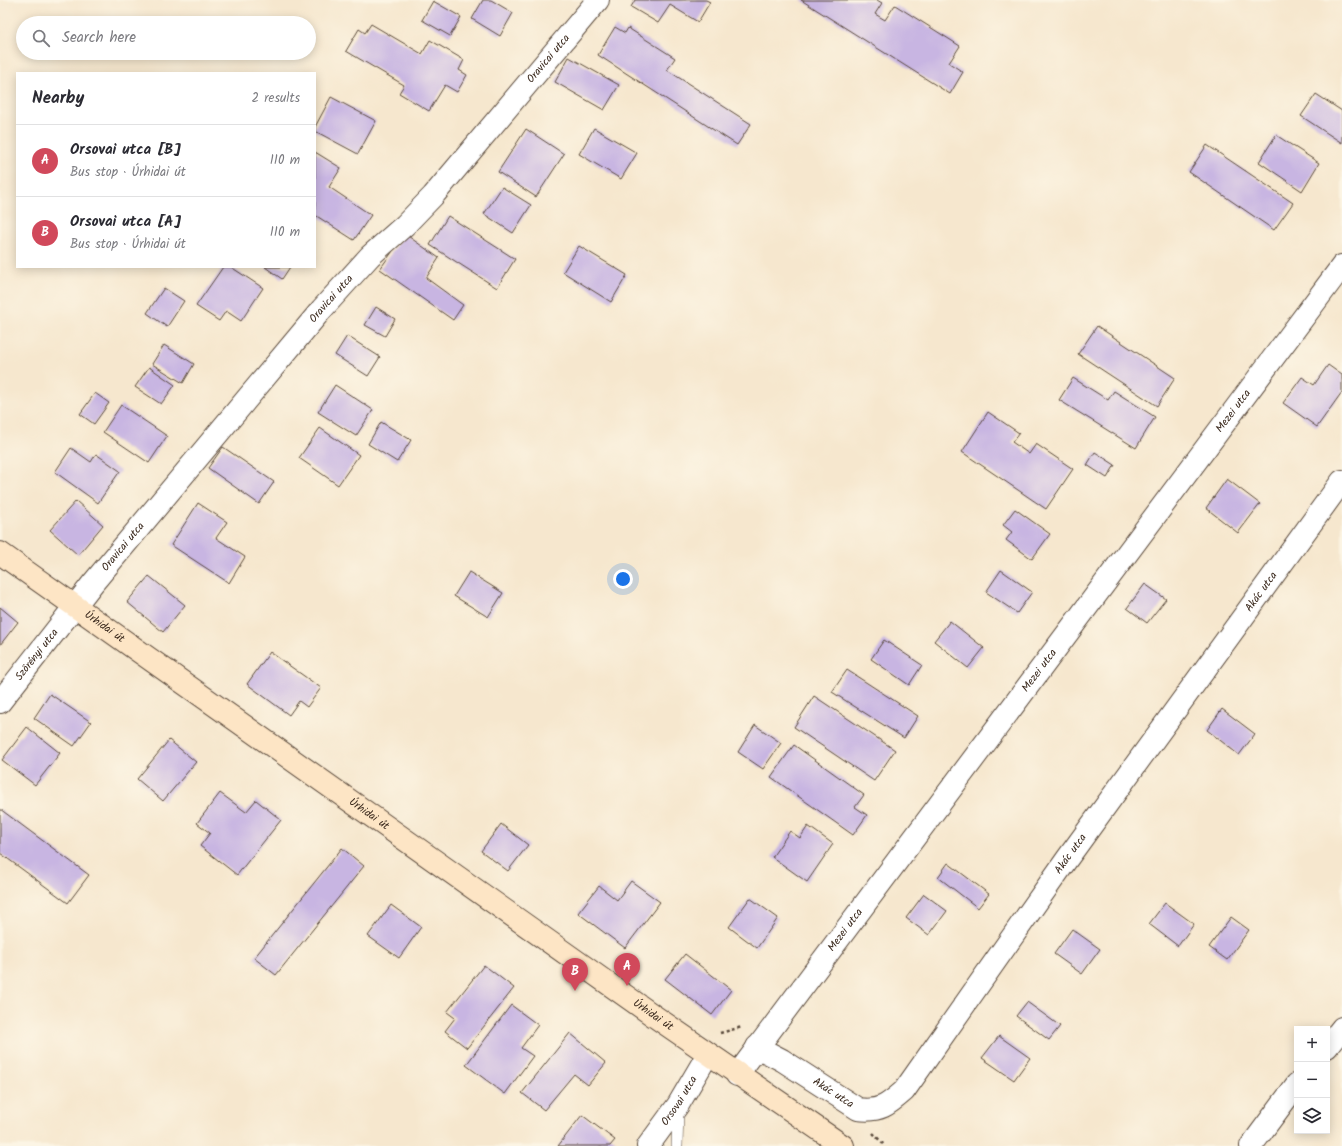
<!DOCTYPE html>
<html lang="en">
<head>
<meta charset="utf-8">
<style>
	:root { --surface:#fff; --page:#f2f2f3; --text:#2b2b33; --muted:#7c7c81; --line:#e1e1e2; --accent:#d1495b }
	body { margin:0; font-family:Kalam,sans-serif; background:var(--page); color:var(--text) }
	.controls { position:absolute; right:12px; bottom:12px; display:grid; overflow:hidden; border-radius:0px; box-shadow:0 2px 10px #0003 }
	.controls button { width:36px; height:36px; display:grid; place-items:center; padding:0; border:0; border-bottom:1px solid var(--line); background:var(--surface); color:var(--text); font:20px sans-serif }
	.you { position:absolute; left:623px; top:579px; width:14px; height:14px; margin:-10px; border:3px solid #fff; border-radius:50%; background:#1a73e8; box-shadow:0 0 0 6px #1a73e833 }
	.badge { display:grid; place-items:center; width:26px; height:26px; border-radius:50%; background:var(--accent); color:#fff; font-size:13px; font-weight:700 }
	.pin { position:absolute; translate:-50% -33px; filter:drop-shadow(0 1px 2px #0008) }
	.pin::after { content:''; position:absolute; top:21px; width:14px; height:12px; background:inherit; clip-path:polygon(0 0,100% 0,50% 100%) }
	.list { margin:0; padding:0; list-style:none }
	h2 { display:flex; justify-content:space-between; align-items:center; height:52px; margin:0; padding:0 16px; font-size:17px }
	h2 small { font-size:13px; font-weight:400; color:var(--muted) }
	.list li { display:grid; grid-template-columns:26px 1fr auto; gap:12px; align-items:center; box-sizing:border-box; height:72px; padding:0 16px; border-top:1px solid var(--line) }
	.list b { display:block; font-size:15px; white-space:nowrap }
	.list p { margin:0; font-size:13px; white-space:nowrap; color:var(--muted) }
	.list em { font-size:13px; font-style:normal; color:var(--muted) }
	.icon { flex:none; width:22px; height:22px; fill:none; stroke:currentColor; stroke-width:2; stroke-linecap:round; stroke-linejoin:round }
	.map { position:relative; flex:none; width:1342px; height:1146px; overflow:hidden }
	.search { position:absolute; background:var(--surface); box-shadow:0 2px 10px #0003; left:16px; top:16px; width:300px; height:44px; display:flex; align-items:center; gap:10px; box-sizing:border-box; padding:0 14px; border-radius:22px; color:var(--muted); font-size:15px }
	.panel { position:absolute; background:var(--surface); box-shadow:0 2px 10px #0003; left:16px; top:72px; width:300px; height:196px; border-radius:0px }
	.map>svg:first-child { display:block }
</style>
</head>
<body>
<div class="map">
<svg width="1342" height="1146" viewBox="0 0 1342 1146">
	<rect width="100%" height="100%" fill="#fcf5e5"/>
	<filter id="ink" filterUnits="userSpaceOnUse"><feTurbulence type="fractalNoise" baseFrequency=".025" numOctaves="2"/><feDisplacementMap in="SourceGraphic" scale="8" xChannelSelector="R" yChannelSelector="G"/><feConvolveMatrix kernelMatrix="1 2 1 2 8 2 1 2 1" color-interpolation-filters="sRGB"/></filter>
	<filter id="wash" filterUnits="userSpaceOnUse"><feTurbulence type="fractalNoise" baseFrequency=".012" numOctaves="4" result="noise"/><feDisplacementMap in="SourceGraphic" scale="16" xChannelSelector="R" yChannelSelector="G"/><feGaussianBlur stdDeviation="0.9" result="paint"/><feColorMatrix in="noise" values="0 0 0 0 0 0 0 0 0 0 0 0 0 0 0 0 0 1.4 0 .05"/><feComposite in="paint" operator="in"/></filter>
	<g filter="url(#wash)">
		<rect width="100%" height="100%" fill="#f6e7ce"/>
		<g id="blocks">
			<path fill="#c8b5e2" d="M483 0H491L513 13 500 36 472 19Z
				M635 0H706L710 2 698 22 670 5 658 23 631 7Z
				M801 0H877L882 3 875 14 885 20 895 5 960 46 949 63 963 72 950 94Z
				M433 1 461 17 450 36 422 20Z
				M371 24 422 54 430 40 464 60 459 70 467 75 457 92 445 85 429 111 399 93 404 85 346 51 359 29 365 33Z
				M615 27 625 33 628 28 675 58 667 70 751 124 737 145 598 55Z
				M569 57 619 85 604 110 555 82Z
				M1316 94 1342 111V143L1301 116Z
				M331 97 376 121 358 154 315 131V127Z
				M594 128 637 153 621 179 579 154Z
				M526 129 564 154 536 197 498 172Z
				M1276 135 1319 163 1302 191 1259 162Z
				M1207 145 1293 203 1274 230 1189 172Z
				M315 152 341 168 329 187 371 215 354 240 315 215Z
				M502 187 531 205 513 233 484 214Z
				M448 216 515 259 497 288 430 245Z
				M405 234 439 258 426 278 463 305 453 320 380 269Z
				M579 246 627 275 611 302 563 272Z
				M223 267H231L263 288 241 321 226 311 219 321 196 306Z
				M265 267H290L282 279Z
				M164 288 184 301 167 327 147 313Z
				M376 307 395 319 385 336 365 325Z
				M1097 326 1175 378 1157 406 1078 354Z
				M347 336 380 357 368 376 335 355Z
				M164 345 194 364 183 383 152 364Z
				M1328 365 1342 375V392L1317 427 1283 403 1302 377 1314 385Z
				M149 367 175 385 161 404 135 387Z
				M1073 378 1108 400 1114 391 1155 417 1136 448 1059 400Z
				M335 385 373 410 356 436 318 412Z
				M95 393 109 403 94 424 80 414Z
				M121 405 167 436 149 463 103 432Z
				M988 412 1019 433 1012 442 1029 454 1036 444 1073 469 1046 509 962 452Z
				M381 422 411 440 397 462 368 444Z
				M320 428 359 455 338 485 299 458Z
				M223 447 274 482 259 504 208 468Z
				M71 448 91 462 96 454 120 471 98 503 55 472Z
				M1095 452 1115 465 1107 478 1087 465Z
				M1227 479 1260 504 1238 533 1206 508Z
				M76 501 103 525 78 555 50 530Z
				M198 503 227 522 216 538 245 557 229 583 171 545Z
				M1015 509 1050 534 1032 559 1006 540 1012 532 1003 525Z
				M1001 570 1032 592 1017 613 986 592Z
				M469 572 503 593 488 617 454 596Z
				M149 576 185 605 163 632 127 602Z
				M1145 584 1166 599 1147 623 1127 608Z
				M0 607 18 622 0 645Z
				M950 621 984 648 968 668 934 641Z
				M884 640 922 665 909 685 871 659Z
				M270 652 321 688 307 707 299 701 289 715 247 684Z
				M847 670 918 716 904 738 832 692Z
				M50 694 91 722 74 746 34 718Z
				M814 696 895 750 874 781 794 727Z
				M1222 709 1255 734 1239 755 1207 730Z
				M755 725 781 743 763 769 738 752Z
				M27 727 60 753 35 785 2 760Z
				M169 740 196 762 163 801 137 779Z
				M794 745 864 795 855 807 867 815 853 835 771 777Z
				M220 793 246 812 256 800 281 820 237 875 200 846 210 833 197 823Z
				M0 809 89 875 68 903 0 853Z
				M501 824 528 845 508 871 481 851Z
				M808 826 833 844 807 882 772 857 790 831 800 838Z
				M342 848 364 866 276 975 254 958Z
				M948 863 989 894 978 908 938 877Z
				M631 881 660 902 625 948 578 913 599 886 617 900Z
				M924 894 947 911 929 935 906 918Z
				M750 898 778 918 757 948 729 927Z
				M1165 903 1194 924 1178 946 1149 924Z
				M391 905 421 927 399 958 368 936Z
				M1231 917 1249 930 1227 960 1209 947Z
				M1072 929 1100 949 1082 974 1054 954Z
				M685 954 731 990 712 1015 665 979Z
				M484 965 514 988 467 1048 445 1031 455 1018 447 1012Z
				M1027 1002 1060 1026 1049 1040 1016 1016Z
				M511 1005 538 1025 521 1048 533 1056 505 1094 466 1065Z
				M570 1033 606 1063 588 1085 574 1074 544 1110 522 1093Z
				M999 1036 1030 1058 1014 1080 982 1058Z
				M582 1115 615 1140 610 1146H558Z"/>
		</g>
	</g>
	<g filter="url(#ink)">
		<use href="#blocks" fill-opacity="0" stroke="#574638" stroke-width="1"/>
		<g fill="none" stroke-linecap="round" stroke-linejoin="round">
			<g stroke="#574638" stroke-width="12">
				<path id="service" d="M677 1146 678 1111"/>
			</g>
			<g stroke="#574638" stroke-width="24">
				<g id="minor">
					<path id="s1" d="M0 702 93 583 322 309 370 256 405 225 433 196 598 0"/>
					<path id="s2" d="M757 1047 782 1060 858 1109C880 1112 888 1105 904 1091L1067 859 1342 481"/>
					<path d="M1327 1047 1342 1028"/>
					<path id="s3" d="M737 1075 1342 266"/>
					<path id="s4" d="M648 1146 678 1105 708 1054"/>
					<path d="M1251 1146 1297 1084"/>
				</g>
			</g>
			<g stroke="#574638" stroke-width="24">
				<g id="secondary">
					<path id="s5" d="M0 553 654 1016 843 1146"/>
				</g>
			</g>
			<path stroke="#574638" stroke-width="2.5" stroke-dasharray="3 3" stroke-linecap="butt" d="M720 1033 742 1027
				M873 1133 885 1146"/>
			<use href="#service" stroke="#fff" stroke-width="11"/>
			<use href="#minor" stroke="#fff" stroke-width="22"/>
			<use href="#secondary" stroke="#fde5c5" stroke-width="22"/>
		</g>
	</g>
	<g text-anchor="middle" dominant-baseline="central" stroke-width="3" stroke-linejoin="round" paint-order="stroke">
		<g font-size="11" fill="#3b2a1e" stroke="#fcf5e5">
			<text stroke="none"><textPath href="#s1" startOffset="846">Oravicai utca</textPath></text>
			<text stroke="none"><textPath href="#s1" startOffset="522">Oravicai utca</textPath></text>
			<text stroke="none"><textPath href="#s3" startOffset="829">Mezei utca</textPath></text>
			<text stroke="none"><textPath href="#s1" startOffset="198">Oravicai utca</textPath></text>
			<text stroke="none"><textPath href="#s2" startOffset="784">Akác utca</textPath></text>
			<text stroke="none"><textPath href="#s5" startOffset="128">Úrhidai út</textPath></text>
			<text stroke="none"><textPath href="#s1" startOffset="60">Szörényi utca</textPath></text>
			<text stroke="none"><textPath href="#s3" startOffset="505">Mezei utca</textPath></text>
			<text stroke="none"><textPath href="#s5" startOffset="452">Úrhidai út</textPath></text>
			<text stroke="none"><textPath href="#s2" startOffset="460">Akác utca</textPath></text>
			<text stroke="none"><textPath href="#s3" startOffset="181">Mezei utca</textPath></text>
			<text stroke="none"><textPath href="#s5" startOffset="800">Úrhidai út</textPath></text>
			<text stroke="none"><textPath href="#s2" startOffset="89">Akác utca</textPath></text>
			<text stroke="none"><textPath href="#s4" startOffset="55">Orsovai utca</textPath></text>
		</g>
	</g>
</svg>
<div class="controls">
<button>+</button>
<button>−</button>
<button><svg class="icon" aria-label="layers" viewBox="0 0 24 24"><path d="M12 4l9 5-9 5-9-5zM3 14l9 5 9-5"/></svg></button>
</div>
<div class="you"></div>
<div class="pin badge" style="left:627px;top:986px">A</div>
<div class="pin badge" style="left:575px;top:991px">B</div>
<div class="search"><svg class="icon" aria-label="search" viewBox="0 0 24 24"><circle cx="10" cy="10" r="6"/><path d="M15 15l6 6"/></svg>Search here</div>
<section class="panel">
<h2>Nearby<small>2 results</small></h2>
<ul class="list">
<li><span class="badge">A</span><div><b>Orsovai utca [B]</b><p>Bus stop · Úrhidai út</p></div><em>110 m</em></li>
<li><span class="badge">B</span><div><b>Orsovai utca [A]</b><p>Bus stop · Úrhidai út</p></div><em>110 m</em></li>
</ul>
</section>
</div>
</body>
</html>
